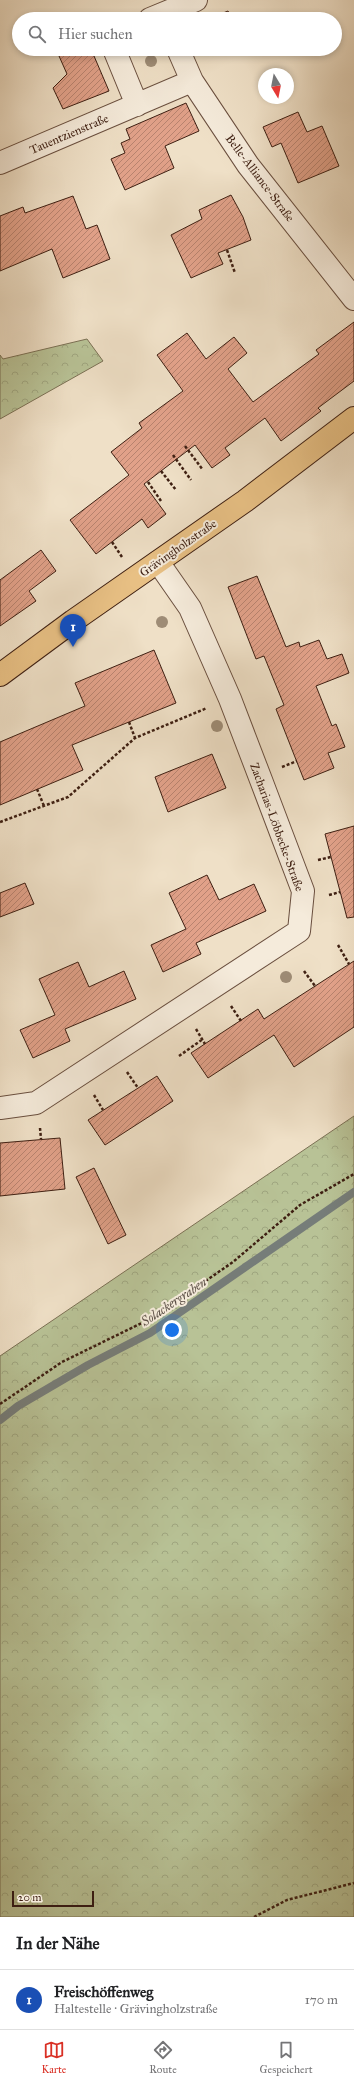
<!DOCTYPE html>
<html lang="de">
<head>
<meta charset="utf-8">
<style>
	:root { --surface:#fff; --page:#f2f2f2; --text:#202124; --muted:#757577; --line:#e0e0e0; --accent:#d93025 }
	body { margin:0; font-family:"IM FELL Great Primer",serif; background:var(--page); color:var(--text) }
	.compass { position:absolute; left:258px; top:68px; width:36px; height:36px; border-radius:50%; background:var(--surface); box-shadow:0 2px 6px #0003; rotate:170deg }
	.scale { position:absolute; left:12px; bottom:10px; width:82px; box-sizing:border-box; padding-left:4px; border:2px solid #3e1f12; border-top:0; font-size:11px; line-height:14px; white-space:nowrap; color:#3e1f12; -webkit-text-stroke:3px #f5ebdb; paint-order:stroke }
	.you { position:absolute; left:172px; top:1330px; width:14px; height:14px; margin:-10px; border:3px solid #fff; border-radius:50%; background:#1a73e8; box-shadow:0 0 0 6px #1a73e833 }
	.badge { display:grid; place-items:center; width:26px; height:26px; border-radius:50%; background:var(--accent); color:#fff; font-size:13px; font-weight:700 }
	.pin { position:absolute; translate:-50% -33px; filter:drop-shadow(0 1px 2px #0008) }
	.pin::after { content:''; position:absolute; top:21px; width:14px; height:12px; background:inherit; clip-path:polygon(0 0,100% 0,50% 100%) }
	.list { margin:0; padding:0; list-style:none }
	h2 { display:flex; justify-content:space-between; align-items:center; height:52px; margin:0; padding:0 16px; font-size:17px }
	h2 small { font-size:13px; font-weight:400; color:var(--muted) }
	.list li { display:grid; grid-template-columns:26px 1fr auto; gap:12px; align-items:center; box-sizing:border-box; height:60px; padding:0 16px; border-top:1px solid var(--line) }
	.list b { display:block; font-size:15px; white-space:nowrap }
	.list p { margin:0; font-size:13px; white-space:nowrap; color:var(--muted) }
	.list em { font-size:13px; font-style:normal; color:var(--muted) }
	.icon { flex:none; width:22px; height:22px; fill:none; stroke:currentColor; stroke-width:2; stroke-linecap:round; stroke-linejoin:round }
	.map { position:relative; flex:none; width:354px; height:1917px; overflow:hidden }
	.search { position:absolute; background:var(--surface); box-shadow:0 2px 6px #0003; left:12px; right:12px; top:12px; height:44px; display:flex; align-items:center; gap:10px; box-sizing:border-box; padding:0 14px; border-radius:22px; color:var(--muted); font-size:15px }
	.sheet { height:112px; background:var(--surface) }
	nav { display:flex; justify-content:space-around; align-items:center; box-sizing:border-box; height:56px; border-top:1px solid var(--line); background:var(--surface); font-size:11px; color:var(--muted) }
	nav a { display:grid; justify-items:center; gap:2px }
	nav .on { color:var(--accent) }
	.map>svg:first-child { display:block }
</style>
</head>
<body>
<div class="map">
<svg width="354" height="1917" viewBox="0 0 354 1917">
	<defs>
		<pattern id="forest-crowns" width="20" height="18" patternUnits="userSpaceOnUse"><rect width="20" height="18" fill="#b8c296"/><path d="M2 6a3 3 0 1 1 6 0M12 15a3 3 0 1 1 6 0" fill="none" stroke="#9fa680"/></pattern>
		<pattern id="building-hatch" width="6" height="6" patternUnits="userSpaceOnUse"><rect width="6" height="6" fill="#e1a189"/><path d="M-1 1l2-2M0 6l6-6M5 7l2-2" fill="none" stroke="#b8836f"/></pattern>
	</defs>
	<rect width="100%" height="100%" fill="#efe0c7"/>
	<filter id="stains"><feTurbulence type="fractalNoise" baseFrequency=".005" numOctaves="4"/><feColorMatrix values="0 0 0 0 .2 0 0 0 0 .09 0 0 0 0 .02 0 0 0 .5 -.17"/></filter>
	<radialGradient id="worn" r=".72"><stop offset=".6" stop-color="#630" stop-opacity="0"/><stop offset="1" stop-color="#630" stop-opacity=".3"/></radialGradient>
	<path fill="url(#forest-crowns)" stroke="#7b7054" d="M87 339 103 361 0 419V355L3 359Z
		M354 1116V1917H0V1356Z"/>
	<g fill="none" stroke-linecap="round" stroke-linejoin="round">
		<path stroke="#767d79" stroke-width="8" d="M0 1420 18 1406 88 1365 150 1333 354 1192"/>
	</g>
	<path fill="url(#building-hatch)" stroke="#3e1f12" d="M228 11 232 19H208Z
		M76 49H91L109 91 63 109 53 88 67 74 59 56Z
		M186 103 199 131 165 146 174 168 125 190 111 159 125 153 121 143 130 139 126 129Z
		M298 112 307 132 322 126 339 166 298 183 281 143 272 147 263 127Z
		M231 195 243 217 251 240 218 253 223 264 191 278 171 235 202 219 199 210Z
		M73 196 86 229 97 225 110 259 63 278 52 249 0 271V216L23 207 25 213Z
		M354 322V381L318 408 321 411 281 441 265 418 225 448 230 455 212 468 195 445 144 484 166 514 148 528 142 519 96 554 70 520 129 475 111 452 142 428 139 423 183 391 157 355 187 333 206 359 234 337 247 353 228 369 253 402 319 354 316 350Z
		M41 550 56 571 29 591 36 601 0 626V580Z
		M257 576 286 647 299 642 300 647 319 640 327 659 342 654 349 673 316 686 332 726 336 724 345 747 328 753 334 768 304 780 276 709 284 705 264 656 256 659 228 587Z
		M154 650 176 703 72 745 83 770 0 805V742L85 706 75 683Z
		M212 754 226 788 168 812 155 777Z
		M354 826V917L347 918 325 834Z
		M207 875 219 900 254 884 266 911 196 943 201 954 163 972 151 945 186 929 169 893Z
		M25 883 34 904 0 917V893Z
		M354 961V1027L294 1067 274 1035 208 1078 191 1053 258 1009 264 1019Z
		M78 962 89 987 124 971 136 999 65 1029 70 1041 33 1058 20 1030 55 1015 39 979Z
		M157 1076 173 1101 105 1145 88 1120Z
		M60 1138 65 1189 0 1196V1143Z
		M94 1168 126 1235 108 1244 76 1177Z"/>
	<g fill="none" stroke-linecap="round" stroke-linejoin="round">
		<g stroke="#6a4f3f" stroke-width="24">
			<path id="minor" d="M150 19 196 0
				M114 49 137 105
				M178 49 192 81 248 165 354 299
				M0 163 192 81
				M0 1108 36 1103 299 931 303 891 261 780 230 699 190 608 158 562"/>
		</g>
		<g stroke="#3e1f12" stroke-width="24">
			<path id="major" d="M0 675 73 621 245 501 354 418"/>
		</g>
		<path stroke="#3e1f12" stroke-width="2.5" stroke-dasharray="3 2" stroke-linecap="butt" d="M227 250 235 273
			M185 446 203 470
			M173 455 191 480
			M161 471 176 490
			M148 482 161 501
			M112 542 122 557
			M129 722 135 738
			M282 767 297 761
			M37 789 44 806
			M0 822 68 797 135 738 207 708
			M318 860 331 857
			M329 895 340 892
			M338 945 349 964
			M304 971 315 986
			M231 1006 241 1021
			M196 1029 205 1044
			M179 1056 203 1039
			M127 1072 138 1088
			M94 1095 103 1110
			M40 1128 41 1139
			M0 1404 62 1362 152 1318 233 1262 300 1205 354 1174
			M254 1917 287 1900 354 1883"/>
		<use href="#minor" stroke="#f5ebdb" stroke-width="22"/>
		<use href="#major" stroke="#e8c084" stroke-width="22"/>
	</g>
	<g fill="#9e8c76">
		<circle cx="151" cy="61" r="6"/>
		<circle cx="162" cy="622" r="6"/>
		<circle cx="217" cy="726" r="6"/>
		<circle cx="286" cy="977" r="6"/>
	</g>
	<g text-anchor="middle" dominant-baseline="central" stroke-width="4" stroke-linejoin="round" paint-order="stroke">
		<g font-size="12" fill="#3e1f12" stroke="#f5ebdb">
			<text transform="translate(69 134) rotate(-23)">Tauentzienstraße</text>
			<text transform="translate(260 178) rotate(53)">Belle-Alliance-Straße</text>
			<text transform="translate(178 548) rotate(-35)">Grävingholzstraße</text>
			<text transform="translate(277 827) rotate(70)">Zacharias-Löbbecke-Straße</text>
		</g>
		<g font-size="13" font-style="italic" fill="#5a4e45" stroke="#f5ebdb">
			<text transform="translate(174 1302) rotate(-34)">Solackergraben</text>
		</g>
	</g>
	<rect width="100%" height="100%" filter="url(#stains)"/>
	<rect width="100%" height="100%" fill="url(#worn)"/>
</svg>
<svg class="compass" viewBox="-18 -18 36 36"><path d="M0-13l5 13h-10z" fill="#e53935"/><path d="M0 13l5-13h-10z" fill="#757577"/></svg>
<div class="scale">20 m</div>
<div class="you"></div>
<div class="pin badge" style="left:73px;top:647px;background:#1a4fb4">1</div>
<div class="search"><svg class="icon" aria-label="search" viewBox="0 0 24 24"><circle cx="10" cy="10" r="6"/><path d="M15 15l6 6"/></svg>Hier suchen</div>
</div>
<section class="sheet">
<h2>In der Nähe<small></small></h2>
<ul class="list">
<li><span class="badge" style="background:#1a4fb4">1</span><div><b>Freischöffenweg</b><p>Haltestelle · Grävingholzstraße</p></div><em>170 m</em></li>
</ul>
</section>
<nav>
<a class="on"><svg class="icon" aria-label="map" viewBox="0 0 24 24"><path d="M3 6l6-2 6 2 6-2v14l-6 2-6-2-6 2zM9 4v14M15 6v14"/></svg>Karte</a>
<a><svg class="icon" aria-label="directions" viewBox="0 0 24 24"><path d="M12 3l9 9-9 9-9-9zM9 14v-3h6M13 9l2 2-2 2"/></svg>Route</a>
<a><svg class="icon" aria-label="saved" viewBox="0 0 24 24"><path d="M7 4h10v16l-5-4-5 4z"/></svg>Gespeichert</a>
</nav>
</body>
</html>
